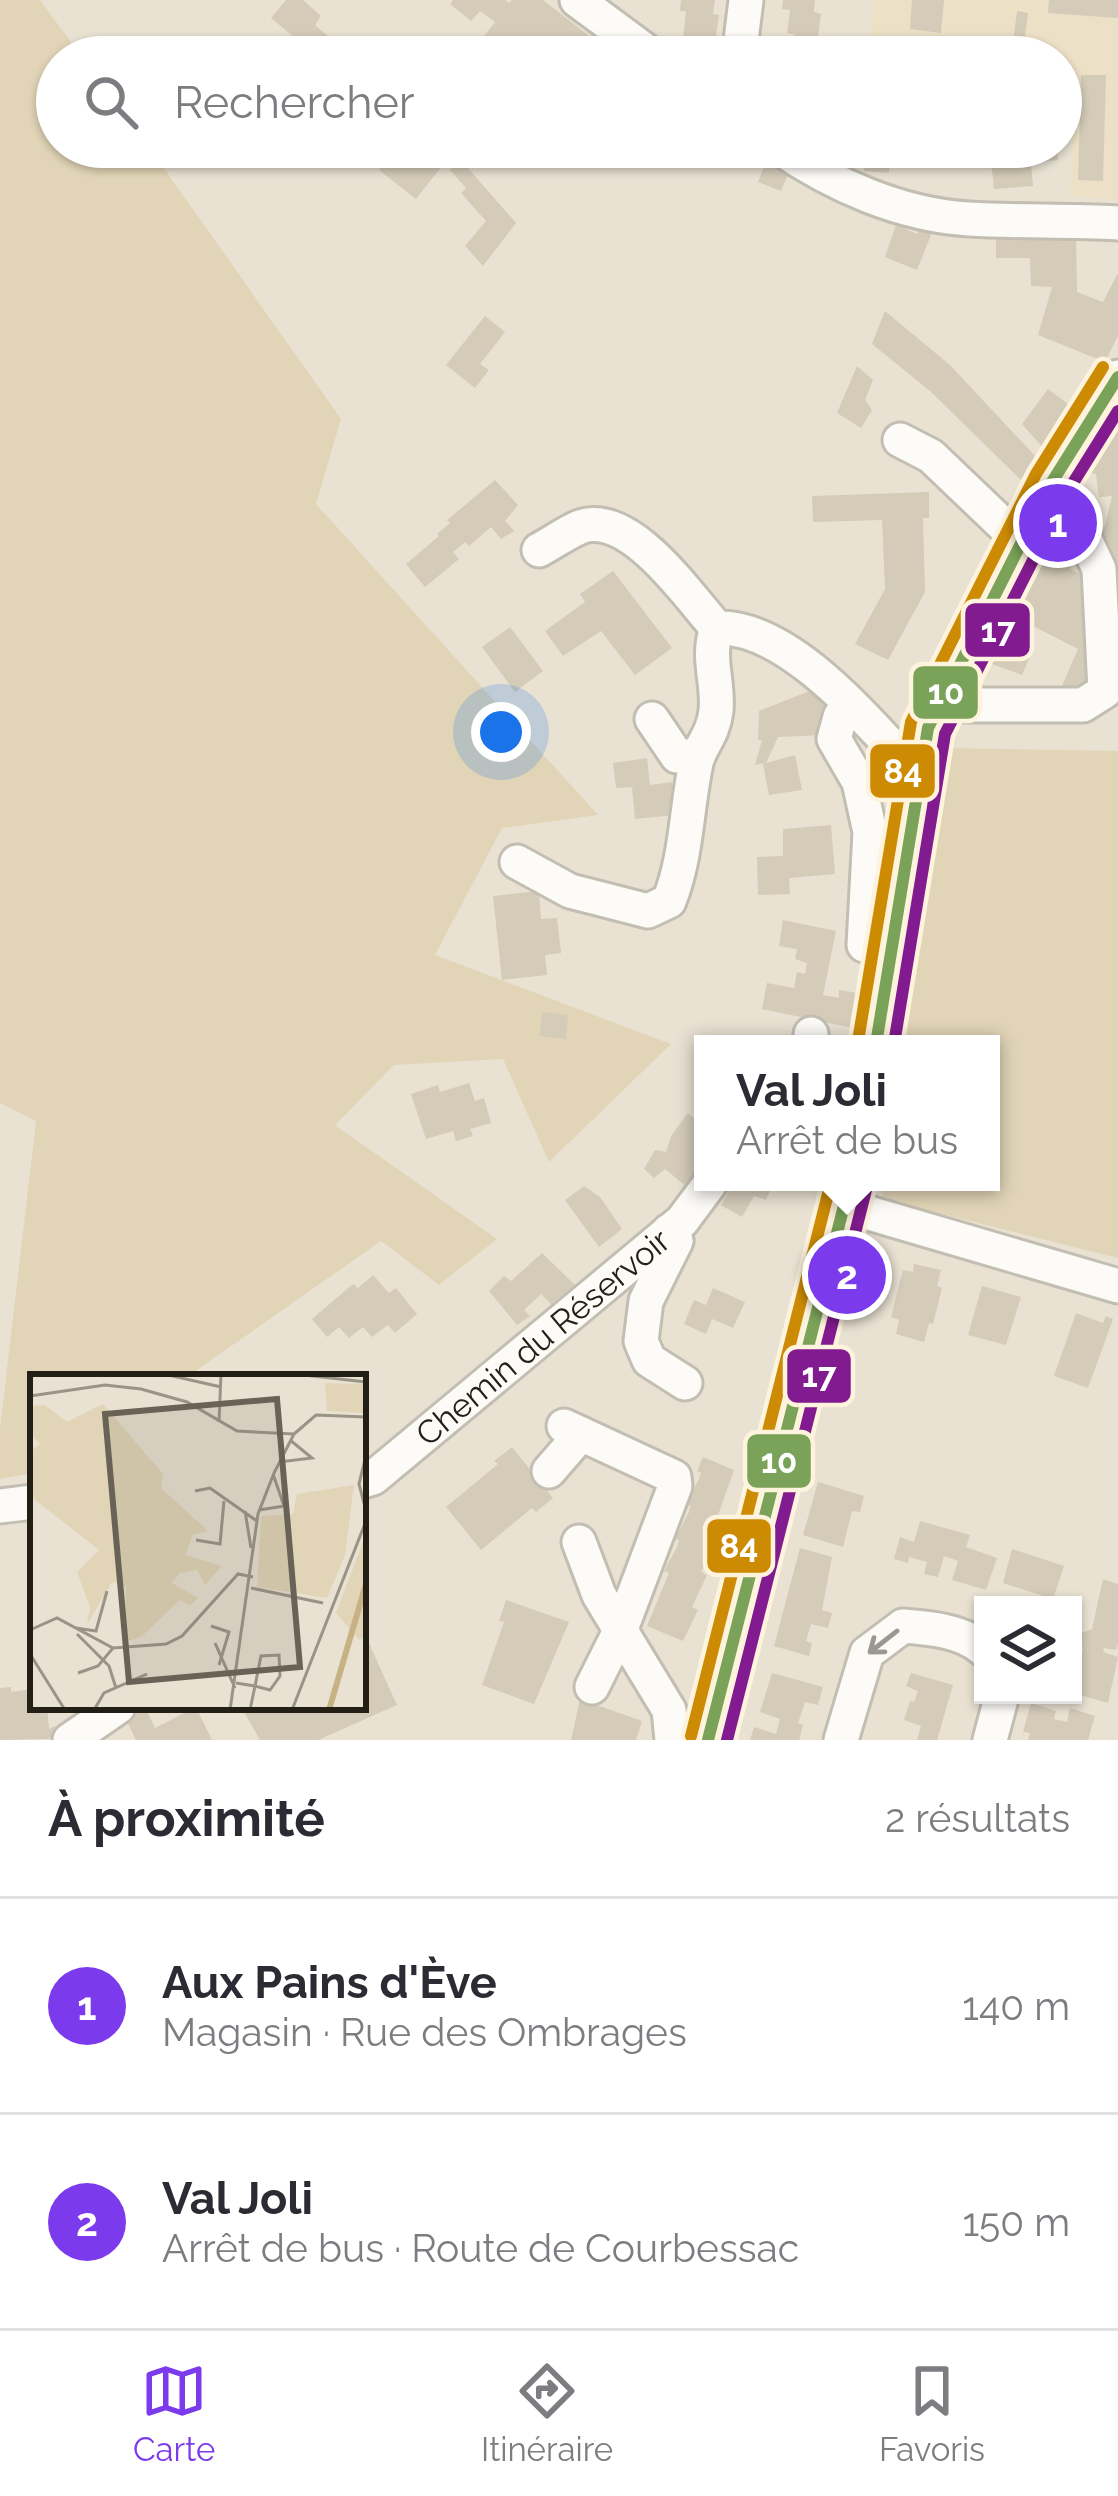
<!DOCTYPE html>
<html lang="fr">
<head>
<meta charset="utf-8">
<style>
	:root { --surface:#fff; --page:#f2f2f3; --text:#2b2b33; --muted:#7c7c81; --line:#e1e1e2; --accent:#7c3aed }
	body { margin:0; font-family:Raleway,sans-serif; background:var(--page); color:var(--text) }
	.controls { position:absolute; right:36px; bottom:36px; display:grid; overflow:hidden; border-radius:0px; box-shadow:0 3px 9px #0004 }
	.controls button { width:108px; height:108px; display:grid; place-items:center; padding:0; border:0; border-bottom:3px solid var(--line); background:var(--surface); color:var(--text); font:60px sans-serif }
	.you { position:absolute; left:501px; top:732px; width:42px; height:42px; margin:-30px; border:9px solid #fff; border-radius:50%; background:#1a73e8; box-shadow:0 0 0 18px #1a73e833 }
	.badge { display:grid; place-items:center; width:78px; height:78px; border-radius:50%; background:var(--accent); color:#fff; font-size:39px; font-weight:700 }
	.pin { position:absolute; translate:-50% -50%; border:6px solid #fff; box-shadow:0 3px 12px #0006 }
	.popup { position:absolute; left:694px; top:1035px; width:306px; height:156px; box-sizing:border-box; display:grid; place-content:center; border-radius:0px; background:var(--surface); filter:drop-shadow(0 3px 9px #0005); font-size:39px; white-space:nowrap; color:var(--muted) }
	.popup b { font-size:45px; color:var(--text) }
	.popup::after { content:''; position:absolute; left:50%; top:100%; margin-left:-24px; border:24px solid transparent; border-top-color:var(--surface) }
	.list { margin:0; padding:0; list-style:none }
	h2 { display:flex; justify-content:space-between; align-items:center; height:156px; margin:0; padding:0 48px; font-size:51px }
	h2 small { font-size:39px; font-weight:400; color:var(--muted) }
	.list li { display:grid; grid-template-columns:78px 1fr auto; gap:36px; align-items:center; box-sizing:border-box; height:216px; padding:0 48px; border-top:3px solid var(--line) }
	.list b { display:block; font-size:45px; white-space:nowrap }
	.list p { margin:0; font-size:39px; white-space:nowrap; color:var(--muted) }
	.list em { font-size:39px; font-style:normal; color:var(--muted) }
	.icon { flex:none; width:66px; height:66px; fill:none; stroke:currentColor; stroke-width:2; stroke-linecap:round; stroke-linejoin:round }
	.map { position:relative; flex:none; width:1118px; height:1740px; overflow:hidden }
	.search { position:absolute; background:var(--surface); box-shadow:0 3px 9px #0004; left:36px; right:36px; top:36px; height:132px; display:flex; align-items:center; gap:30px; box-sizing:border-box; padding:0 42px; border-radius:66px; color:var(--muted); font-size:45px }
	.sheet { height:588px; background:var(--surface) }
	nav { display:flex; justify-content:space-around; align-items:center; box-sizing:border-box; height:168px; border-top:3px solid var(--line); background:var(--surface); font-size:33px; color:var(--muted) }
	nav a { display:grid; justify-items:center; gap:6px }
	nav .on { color:var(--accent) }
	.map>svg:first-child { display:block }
</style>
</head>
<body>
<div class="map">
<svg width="1118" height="1740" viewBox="0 0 1118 1740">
	<rect width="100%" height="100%" fill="#e9e2d3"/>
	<path fill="#ece0c6" d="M873 0H1118V200L1070 196 1073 111 1061 109V57H867Z"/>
	<path fill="#e2d5b7" d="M0 0H40L82 57H57V147H149L341 419 316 504 598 815 502 828 435 955 671 1044 549 1162 503 1059 394 1065 335 1125 497 1239 439 1285 381 1241 187 1377H33V1473L0 1479V1429L36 1121 0 1103Z
		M949 748 1118 751V1258L882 1199 884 1182H991V1044H905Z"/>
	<path fill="#d4cbb9" d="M286 0H303L321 16 315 25 330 38 314 57H294L291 54 300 42 271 18Z
		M453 0H505L509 3 512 0H543L593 39 578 57H572L544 35 526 57H468L495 22 480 11 471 21 450 4Z
		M681 0H715L713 14 719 15 715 43 683 39 686 11H680Z
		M783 0H815L814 12 821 14 818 37 829 38 826 57H791L795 35 787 33 790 10 782 9Z
		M912 0H944L941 33 910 29Z
		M1049 0H1118V18L1048 13Z
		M1017 11 1028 13 1023 52 1012 51Z
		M1081 75H1106L1103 181 1078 180Z
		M398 147H457L416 199 379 170Z
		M865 147H891L889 173 864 171Z
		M996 147H1057L1058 160 1031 163 1033 186 994 189 990 152H997Z
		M460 159 516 223 483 266 465 246 486 221 461 193 466 188 450 170Z
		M765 164 788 174 781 191 758 182Z
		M896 225 917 234 919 228 933 230 917 270 885 257Z
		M1059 232 1076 234 1077 292 1103 302 1118 273V336L1105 362 1038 335 1052 287 1031 286 1030 258H996V237Z
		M885 311 950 365 1036 457 1021 480 930 391 872 344Z
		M485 316 505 332 480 364 489 370 475 388 446 365Z
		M857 366 873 380 865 400 872 410 861 428 837 413Z
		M1048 389 1080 413 1054 460 1022 424Z
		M1118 432V605L1116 606 1093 530 1105 526 1112 496 1099 497 1096 474 1075 468 1100 434Z
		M495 480 518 505 505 521 514 531 501 539 491 527 469 546 465 542 453 552 459 559 425 587 406 564 439 536 437 534 450 523 447 520Z
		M929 492V518H923L925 592 888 660 855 644 885 589 882 520 813 522 812 496Z
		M1063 506 1080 547 1070 569 1090 578 1096 678 1079 696 1058 695 1078 649 998 608 1051 512Z
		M613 571 672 648 635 675 601 631 563 656 545 631 585 602 580 594Z
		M510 627 543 671 515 692 482 647Z
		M995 630 1017 642 1014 648 1030 656 1022 675 981 660Z
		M812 690 827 705 823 735 778 737 766 763 755 765 762 740H758L759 711Z
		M795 755 802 790 769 795 763 764Z
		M647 758 650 785 672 782 675 815 635 819 632 787 616 788 613 763Z
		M831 825 835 874 789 878 790 894 758 895 757 857 783 856V829Z
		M539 891 541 919 557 918 561 953 545 955 547 975 502 980 493 896Z
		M783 920 836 931 823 995 839 998V990L857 993 853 1028 762 1009 767 983 794 988 797 972 805 974 807 963 795 959 797 949 779 946Z
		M542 1012 568 1015 566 1039 540 1036Z
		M469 1083 475 1101 484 1098 491 1123 470 1129 473 1136 456 1141 453 1131 426 1139 411 1094 438 1085 440 1092Z
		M688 1113 703 1127 700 1159 703 1181 693 1192 665 1169 654 1178 644 1169 655 1150 666 1152 671 1136Z
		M735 1182H774L766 1200 754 1196 742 1217 721 1205Z
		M584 1186 600 1197 622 1229 599 1247 565 1200Z
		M542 1253 575 1285 551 1304 541 1294 524 1310 530 1316 517 1325 489 1291 504 1276 511 1281Z
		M914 1264 941 1270 937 1286 942 1288 933 1324 929 1323 924 1342 896 1334 899 1320 891 1317 903 1270 913 1272Z
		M373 1275 389 1293 396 1288 417 1314 395 1333 388 1325 372 1337 363 1327 349 1338 339 1327 327 1337 312 1319 353 1284 358 1288Z
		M982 1286 1021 1297 1006 1345 968 1335Z
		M713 1288 745 1302 733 1328 712 1319 706 1334 684 1324 694 1300 706 1305Z
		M1076 1313 1103 1323 1106 1316 1113 1319 1088 1388 1054 1376Z
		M512 1447 553 1498 536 1512 532 1508 481 1550 446 1507 498 1464 494 1461Z
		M703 1457 734 1470 710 1538 716 1540 701 1572 707 1575 692 1607 698 1610 683 1641 647 1626 669 1573 664 1571 677 1547 679 1540 675 1539 689 1512 690 1506 686 1504 699 1479 701 1473 697 1471Z
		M818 1482 864 1496 860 1512 852 1511 843 1547 803 1535Z
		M920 1521 970 1535 966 1547 997 1558 986 1590 952 1580 958 1561 944 1556 938 1577 924 1574 927 1562 909 1557 908 1563 894 1559 900 1537 914 1542Z
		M800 1548 832 1557 822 1610 832 1613 828 1628 811 1624 806 1641 812 1643 809 1656 774 1646Z
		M1012 1549 1064 1566 1053 1599 1003 1583Z
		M1103 1579 1118 1584V1643L1116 1650 1104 1648 1103 1652 1118 1657 1108 1703 1073 1693 1083 1648 1078 1634 1092 1629Z
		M506 1600 569 1622 534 1704 482 1685 504 1622 499 1621Z
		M368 1641 397 1705 318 1740H260L241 1707H363V1643Z
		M772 1673 823 1687 818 1705 805 1702 798 1723 803 1725 799 1740H750L754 1727 776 1734 780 1719 760 1712Z
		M911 1673 953 1685 937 1740H917L921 1726 904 1720 910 1701 914 1702 918 1691 906 1686Z
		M11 1687V1692L33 1689V1707H47L49 1729 55 1726 56 1735 48 1739 0 1740V1688Z
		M580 1699 642 1721 636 1740H571Z
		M1031 1703 1056 1711 1054 1719 1067 1722 1070 1708 1095 1716 1088 1740H1028L1030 1733 1023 1732Z
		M196 1707 212 1740H136L126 1719 146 1709 155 1728Z"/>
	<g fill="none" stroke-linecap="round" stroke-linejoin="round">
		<g stroke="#c3beb2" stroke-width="39">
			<g id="minor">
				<path d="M577 0 654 57"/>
				<path d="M739 57 746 0"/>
				<path d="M778 147C833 185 901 215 969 219 1018 222 1068 220 1118 223"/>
				<path d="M900 440 931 456 1021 542"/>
				<path d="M539 550C552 543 566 533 580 527 630 509 688 596 717 628 790 625 871 726 918 775"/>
				<path d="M849 703 840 717 834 739 859 782 870 832 864 945"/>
				<path d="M940 705H1083L1105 691 1099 569 1067 501 1052 482"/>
				<path d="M652 719 677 756H697"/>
				<path d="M517 862 570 891 648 911 669 901C687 856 686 810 696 763 700 745 713 736 716 711 719 682 706 657 717 628"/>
				<path d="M810 1044 811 1034"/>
				<path d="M876 1044 928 728 1052 482 1118 377"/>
				<path d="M845 1206 1118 1286"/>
				<path d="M669 1231 676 1241 646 1301 641 1341 649 1360 685 1383"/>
				<path d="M564 1426 674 1477 675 1486 621 1629 592 1687"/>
				<path d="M549 1471 581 1434"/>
				<path id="s1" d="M363 1481 373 1478 682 1221 711 1182"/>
				<path d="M0 1506 33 1502"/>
				<path d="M579 1542 599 1595 669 1710 672 1740"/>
				<path d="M70 1740 118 1707"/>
				<path d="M708 1740 850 1182"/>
				<path d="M841 1740 867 1653 903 1626C930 1628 963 1631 983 1649"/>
				<path d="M990 1740 1002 1695"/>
			</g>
		</g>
		<use href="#minor" stroke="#fcfbf8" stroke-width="33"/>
		<g stroke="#fef3dc" stroke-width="21">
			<path id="bus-1" d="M876 1044 928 728 1052 482 1118 377
				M708 1740 850 1182"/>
		</g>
		<g stroke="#fef3dc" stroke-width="21">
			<path id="bus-2" d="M894 1044 945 734 1068 491 1118 411
				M727 1740 867 1186"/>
		</g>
		<g stroke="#fef3dc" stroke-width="21">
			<path id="bus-3" d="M858 1041 911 722 1036 474 1103 367
				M691 1736 831 1182"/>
		</g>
		<use href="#bus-1" stroke="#7aa258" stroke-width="12"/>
		<use href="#bus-2" stroke="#821b8f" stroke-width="12"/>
		<use href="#bus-3" stroke="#cd8b04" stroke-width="12"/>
	</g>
	<defs><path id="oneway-shaft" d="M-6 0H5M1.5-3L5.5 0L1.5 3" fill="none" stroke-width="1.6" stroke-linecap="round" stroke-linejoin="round" transform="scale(3)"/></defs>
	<use stroke="#9b9891" href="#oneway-shaft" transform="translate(883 1642) rotate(142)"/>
	<g text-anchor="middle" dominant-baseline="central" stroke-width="9" stroke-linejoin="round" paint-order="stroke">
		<g font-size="33" fill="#241f14" stroke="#fef3dc">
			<text stroke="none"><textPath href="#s1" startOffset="231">Chemin du Réservoir</textPath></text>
		</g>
	</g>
	<g transform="translate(30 1374)">
		<rect width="336" height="336" fill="#e9e2d3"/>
		<path d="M295 9 336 10V39L297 37ZM73 30 133 100 131 114 178 157 163 161 155 181 192 192 175 211 167 196 150 199 142 209 168 224 160 232 150 226 111 263 94 268 96 212 82 208 57 251 60 233 47 198 69 176 0 122V78L10 70 0 59V32L15 31 37 48ZM324 111 315 181 297 224 227 213 231 142 263 140 267 120ZM336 160V263L329 266 306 239Z" fill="#e2d5b7"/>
		<path fill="none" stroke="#c6b285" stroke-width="6" d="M299 336 336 210"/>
		<path fill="none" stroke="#9a9487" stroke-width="3" d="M134 0 191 13M265 0 336 8M0 22 75 11 111 15 157 28 207 57 264 60M189 48 191 0M336 81 329 110 336 137M249 88 282 84 260 66M165 117 180 114 227 147M229 136 254 132 243 100M215 137 221 174M166 166 190 170 194 127M221 214 293 229M181 252 199 258 189 291M46 254 66 257 77 217M0 256 27 244 83 274 136 270 152 262 208 200 223 203M47 260 79 292 86 314M185 269 205 314M0 280 35 336M48 299 68 292 83 274M206 309 225 312 231 282 249 281 250 302 240 316 225 312 220 336M64 336 74 319 117 300M200 336 228 140 244 99 264 60 286 41 336 43M262 336 336 147"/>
		<path fill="#696357" fill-opacity="0.15" stroke="#696357" stroke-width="6" d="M247 25 270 293 99 308 75 40Z"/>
		<rect width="336" height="336" fill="none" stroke="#241f14" stroke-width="6"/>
	</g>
	<g stroke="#fef3dc" stroke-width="4.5">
		<rect x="963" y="601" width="69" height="58" rx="12" fill="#821b8f"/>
		<rect x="911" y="664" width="69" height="57" rx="12" fill="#7aa258"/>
		<rect x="868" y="742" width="69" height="58" rx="12" fill="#cd8b04"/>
		<rect x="785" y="1347" width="68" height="58" rx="12" fill="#821b8f"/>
		<rect x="745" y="1432" width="68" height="58" rx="12" fill="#7aa258"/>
		<rect x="705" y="1517" width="68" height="58" rx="12" fill="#cd8b04"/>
	</g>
	<g font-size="33" text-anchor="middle" font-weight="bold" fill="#fff">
		<text x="998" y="642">17</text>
		<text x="946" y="704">10</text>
		<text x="903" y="783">84</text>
		<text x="819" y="1387">17</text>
		<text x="779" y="1473">10</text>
		<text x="739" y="1558">84</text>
	</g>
</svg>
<div class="controls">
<button><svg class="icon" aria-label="layers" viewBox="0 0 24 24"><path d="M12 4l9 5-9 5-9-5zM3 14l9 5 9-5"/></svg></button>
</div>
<div class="you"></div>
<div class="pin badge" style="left:1058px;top:523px">1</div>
<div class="pin badge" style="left:847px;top:1275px">2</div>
<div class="popup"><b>Val Joli</b>Arrêt de bus</div>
<div class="search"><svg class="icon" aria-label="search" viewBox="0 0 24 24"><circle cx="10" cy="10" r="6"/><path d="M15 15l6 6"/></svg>Rechercher</div>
</div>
<section class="sheet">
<h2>À proximité<small>2 résultats</small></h2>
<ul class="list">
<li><span class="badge">1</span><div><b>Aux Pains d'Ève</b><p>Magasin · Rue des Ombrages</p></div><em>140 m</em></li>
<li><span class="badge">2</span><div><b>Val Joli</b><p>Arrêt de bus · Route de Courbessac</p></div><em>150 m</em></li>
</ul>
</section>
<nav>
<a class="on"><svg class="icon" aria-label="map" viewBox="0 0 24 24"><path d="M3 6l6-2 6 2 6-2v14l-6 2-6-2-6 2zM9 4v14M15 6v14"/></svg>Carte</a>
<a><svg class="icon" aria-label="directions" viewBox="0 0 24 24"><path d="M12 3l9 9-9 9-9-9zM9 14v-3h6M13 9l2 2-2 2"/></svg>Itinéraire</a>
<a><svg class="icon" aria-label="saved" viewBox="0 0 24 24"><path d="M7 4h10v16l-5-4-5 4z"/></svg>Favoris</a>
</nav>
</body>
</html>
